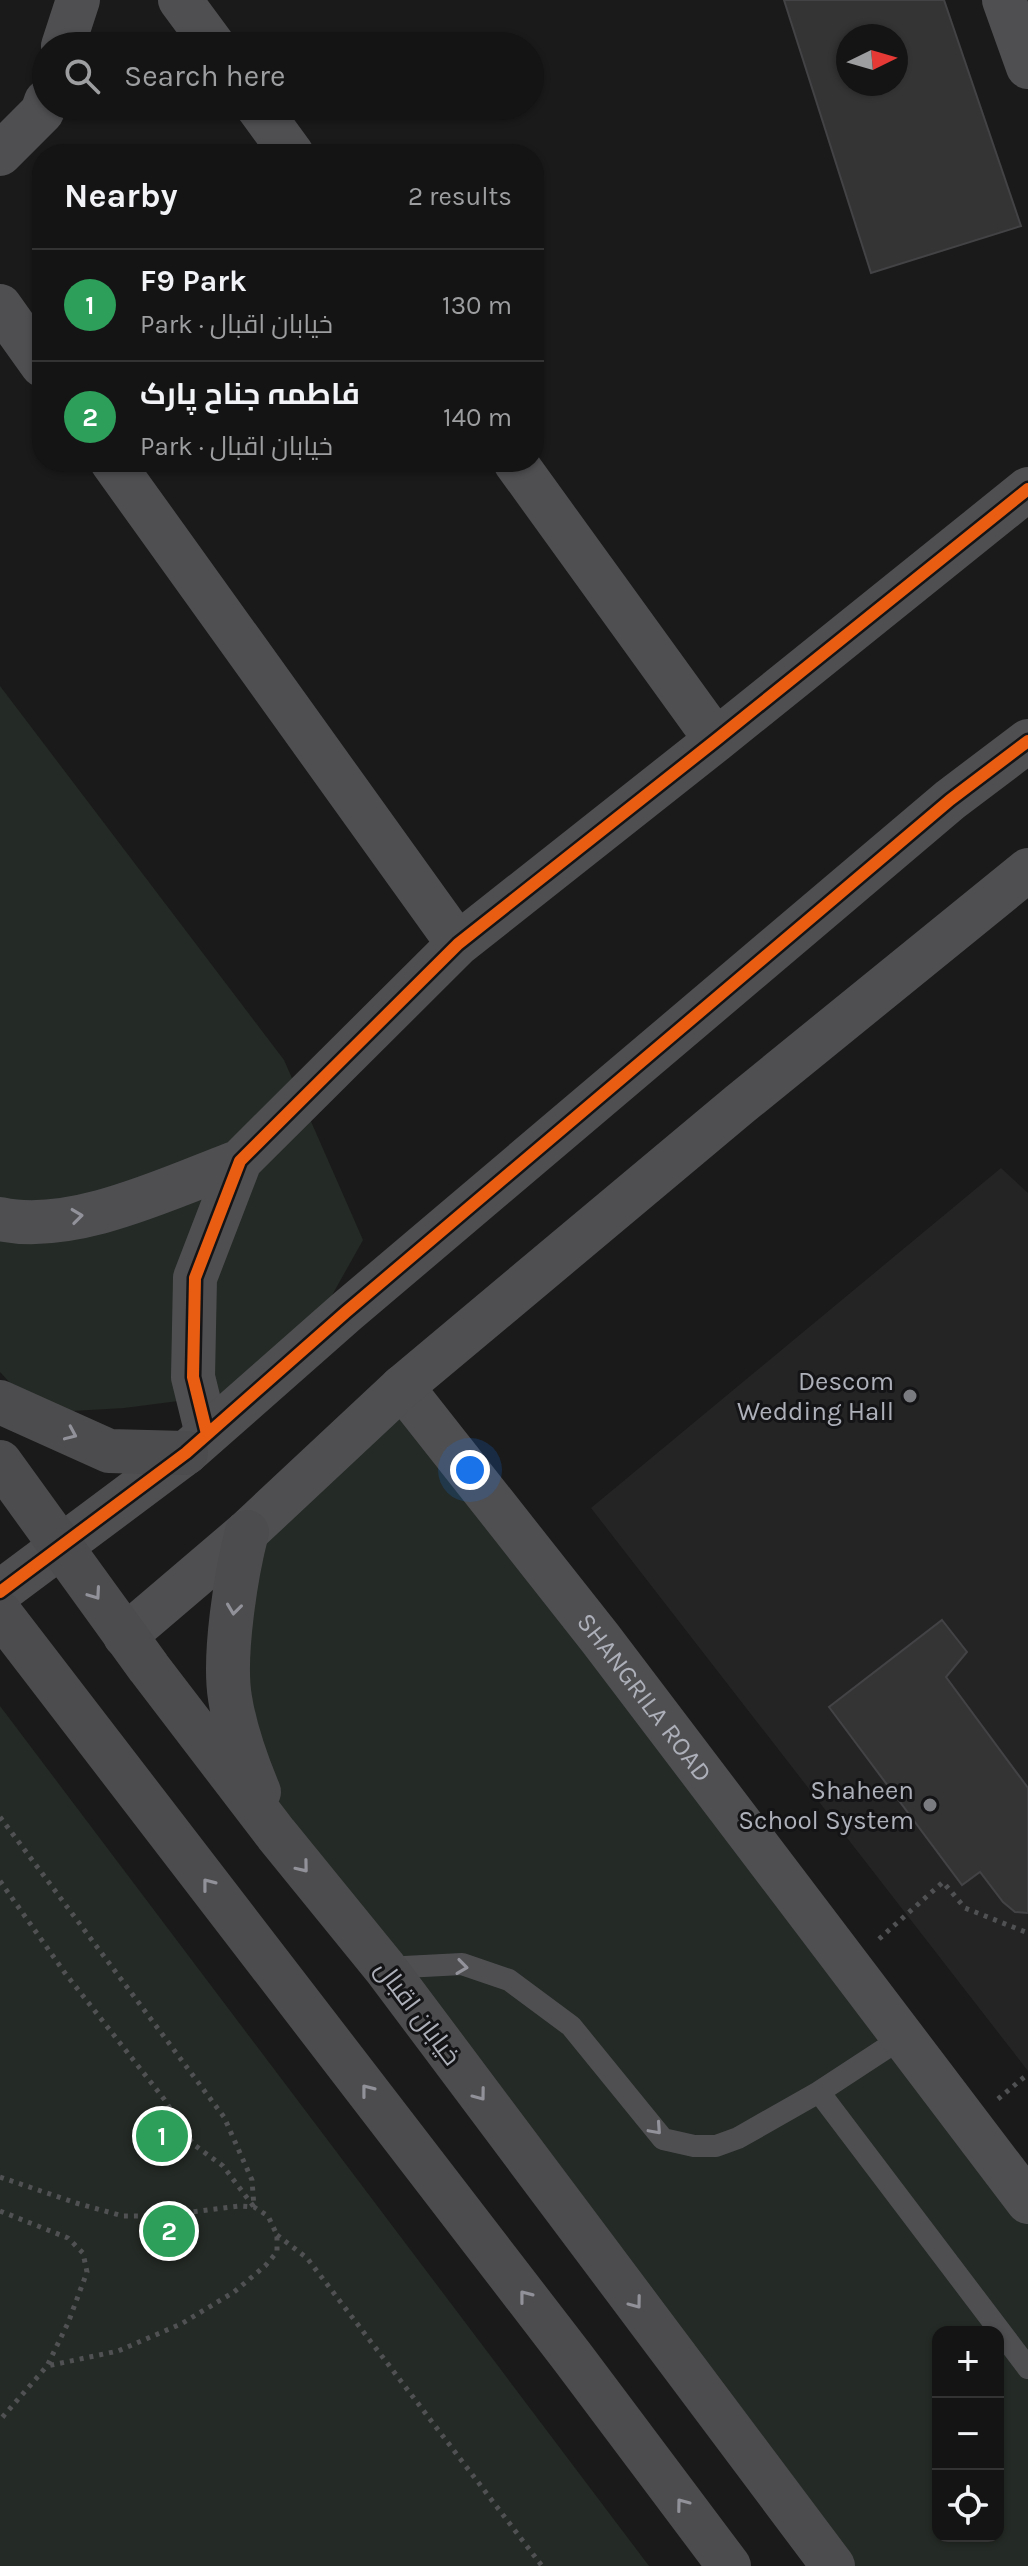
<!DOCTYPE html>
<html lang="en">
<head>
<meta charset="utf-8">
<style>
	:root { --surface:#141414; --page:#1d1d1d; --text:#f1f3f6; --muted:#9d9ea0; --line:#333334; --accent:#d93025 }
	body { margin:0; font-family:Karla,Cairo,sans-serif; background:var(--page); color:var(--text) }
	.controls { position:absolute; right:24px; bottom:24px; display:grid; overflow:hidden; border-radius:16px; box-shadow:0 2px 6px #0004 }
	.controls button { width:72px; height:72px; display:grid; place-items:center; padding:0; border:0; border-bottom:2px solid var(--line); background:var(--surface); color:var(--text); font:40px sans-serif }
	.compass { position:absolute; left:836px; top:24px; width:72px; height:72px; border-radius:50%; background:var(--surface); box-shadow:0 2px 6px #0004; rotate:85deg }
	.you { position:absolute; left:470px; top:1470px; width:28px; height:28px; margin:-20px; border:6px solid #fff; border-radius:50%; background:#1a73e8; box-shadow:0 0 0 12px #1a73e833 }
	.badge { display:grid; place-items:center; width:52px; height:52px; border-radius:50%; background:var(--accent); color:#fff; font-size:26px; font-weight:700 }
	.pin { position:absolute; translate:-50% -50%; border:4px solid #fff; box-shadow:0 2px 8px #0006 }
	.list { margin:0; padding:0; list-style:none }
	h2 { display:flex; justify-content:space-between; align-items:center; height:104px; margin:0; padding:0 32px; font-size:34px }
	h2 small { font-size:26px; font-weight:400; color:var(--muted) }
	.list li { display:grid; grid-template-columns:52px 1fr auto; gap:24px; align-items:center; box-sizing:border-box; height:112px; padding:0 32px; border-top:2px solid var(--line) }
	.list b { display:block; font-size:30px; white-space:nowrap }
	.list p { margin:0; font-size:26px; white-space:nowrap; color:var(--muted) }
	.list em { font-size:26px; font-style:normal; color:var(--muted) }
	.icon { flex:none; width:44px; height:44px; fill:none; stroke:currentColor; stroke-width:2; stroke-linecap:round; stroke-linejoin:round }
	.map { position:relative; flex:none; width:1028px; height:2566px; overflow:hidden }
	.search { position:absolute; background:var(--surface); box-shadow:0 2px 6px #0004; left:32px; top:32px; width:512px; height:88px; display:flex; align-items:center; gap:20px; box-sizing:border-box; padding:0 28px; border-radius:44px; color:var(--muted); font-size:30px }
	.panel { position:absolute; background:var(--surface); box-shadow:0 2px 6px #0004; left:32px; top:144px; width:512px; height:328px; border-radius:32px }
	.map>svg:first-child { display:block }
</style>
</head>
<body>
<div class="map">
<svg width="1028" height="2566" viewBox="0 0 1028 2566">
	<rect width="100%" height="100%" fill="#1a1a1a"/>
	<path fill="#242425" d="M1001 1168 1028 1193V2071L591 1508Z"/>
	<path fill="#242a25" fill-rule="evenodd" d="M0 686 284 1060 363 1240 280 1388 124 1408 38 1413 0 1372Z
		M402 1387 1028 2207V2566H833L276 1834 229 1654 241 1557ZM938 2332H998V2536H938Z
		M0 1706 649 2566H0Z"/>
	<path fill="#343435" stroke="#434346" stroke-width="2" fill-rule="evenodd" d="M784 0H944L1021 226 871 273ZM848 36H896V84H848Z
		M942 1620 967 1652 946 1677 1028 1788V1913L1015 1912 1003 1902 980 1872 962 1885 829 1707Z"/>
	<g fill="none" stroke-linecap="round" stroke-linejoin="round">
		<path stroke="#505153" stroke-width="5" stroke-dasharray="4 6" stroke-linecap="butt" d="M0 1817 224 2117 252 2180 254 2207
			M0 1881 65 1973 164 2099 193 2144 223 2166 254 2207
			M879 1939 943 1882 965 1908 1028 1933
			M998 2099 1028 2074
			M0 2177 76 2203 123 2216H161L239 2206 254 2207 268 2216 277 2235V2252L265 2266 234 2292 181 2324 118 2351 47 2366
			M0 2211 68 2238 83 2253 87 2272 68 2323 47 2366 0 2420
			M277 2235 307 2258 542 2566"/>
		<path stroke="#4f4f52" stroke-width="22" d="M385 1968 462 1964 509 1980 571 2026 663 2139 694 2146H716L738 2138 819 2092 903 2037
			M819 2092 1028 2368"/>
		<path stroke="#4f4f52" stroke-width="44" d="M180 0 214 46
			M1004 0 1028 67
			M63 46 78 0
			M257 106 292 154
			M0 154 42 112 46 101
			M0 306 42 365
			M112 462 458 944
			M515 462 716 740
			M0 1219C73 1235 171 1187 240 1161
			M207 1434 193 1377 195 1278 240 1161 458 944 716 740 1028 489"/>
		<g stroke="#4f4f52" stroke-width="44">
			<path id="s1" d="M402 1387 600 1638 1028 2202"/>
			<path d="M0 1592 186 1453 346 1312 950 800 1028 741"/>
			<path d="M125 1636 247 1532 402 1387 740 1104 1028 870"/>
		</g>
		<path stroke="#4c4c4e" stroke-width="44" d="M0 1402 109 1451 186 1453
			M0 1462 149 1668 276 1834 385 1968 833 2566
			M247 1532C236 1574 223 1656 230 1698 235 1730 246 1761 259 1792
			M0 1613 573 2358 729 2566"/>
		<g stroke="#141416" stroke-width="17">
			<path id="cycleway" d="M207 1434 193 1377 195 1278 240 1161 458 944 716 740 1028 489
				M0 1592 186 1453 346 1312 950 800 1028 741"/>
		</g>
		<use href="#cycleway" stroke="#e95d12" stroke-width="12"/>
	</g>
	<defs><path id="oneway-chevron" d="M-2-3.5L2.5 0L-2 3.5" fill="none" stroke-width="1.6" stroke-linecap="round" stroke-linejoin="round" transform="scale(2)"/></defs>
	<g stroke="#91929a">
		<use href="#oneway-chevron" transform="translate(77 1216) rotate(-7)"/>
		<use href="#oneway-chevron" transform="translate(462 1967) rotate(8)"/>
		<use href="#oneway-chevron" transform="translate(656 2129) rotate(48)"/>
	</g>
	<g stroke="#909199">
		<use href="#oneway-chevron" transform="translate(71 1434) rotate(24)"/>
		<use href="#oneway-chevron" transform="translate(95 1594) rotate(55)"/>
		<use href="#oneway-chevron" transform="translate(234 1609) rotate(97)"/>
		<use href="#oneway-chevron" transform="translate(303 1867) rotate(51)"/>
		<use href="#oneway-chevron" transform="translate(208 1884) rotate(-128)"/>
		<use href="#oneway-chevron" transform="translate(367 2090) rotate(-128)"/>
		<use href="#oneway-chevron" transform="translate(480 2095) rotate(53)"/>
		<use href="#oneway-chevron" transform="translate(525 2296) rotate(-128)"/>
		<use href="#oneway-chevron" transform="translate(636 2303) rotate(53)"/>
		<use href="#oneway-chevron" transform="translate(682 2504) rotate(-127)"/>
	</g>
	<g fill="#7a7b81" stroke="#141416" stroke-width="3">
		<circle cx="910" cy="1396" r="8"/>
		<circle cx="930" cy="1805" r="8"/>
	</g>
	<g text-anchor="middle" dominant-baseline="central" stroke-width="6" stroke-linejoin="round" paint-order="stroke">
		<g font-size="26" fill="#adafb9" stroke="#141416" text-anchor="end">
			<text x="894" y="1381">Descom<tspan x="894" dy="30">Wedding Hall</tspan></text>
			<text x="914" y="1790">Shaheen<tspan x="914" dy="30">School System</tspan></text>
		</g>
		<g font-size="26" fill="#adafb9" stroke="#141416">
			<text stroke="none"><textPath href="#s1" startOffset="394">SHANGRILA ROAD</textPath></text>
			<text transform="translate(418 2013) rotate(53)">خیابان اقبال</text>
		</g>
	</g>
</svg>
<div class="controls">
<button>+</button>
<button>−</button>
<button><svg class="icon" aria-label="locate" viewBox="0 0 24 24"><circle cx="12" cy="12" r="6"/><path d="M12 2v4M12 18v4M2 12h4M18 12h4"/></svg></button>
</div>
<svg class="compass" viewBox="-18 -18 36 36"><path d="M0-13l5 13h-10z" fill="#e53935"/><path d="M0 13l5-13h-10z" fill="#9d9ea0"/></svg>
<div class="you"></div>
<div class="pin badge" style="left:162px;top:2136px;background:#2e9e5b">1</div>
<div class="pin badge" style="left:169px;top:2231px;background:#2e9e5b">2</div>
<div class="search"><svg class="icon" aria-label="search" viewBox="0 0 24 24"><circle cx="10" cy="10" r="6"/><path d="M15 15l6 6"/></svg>Search here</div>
<section class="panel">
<h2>Nearby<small>2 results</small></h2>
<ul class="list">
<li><span class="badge" style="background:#2e9e5b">1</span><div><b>F9 Park</b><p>Park · خیابان اقبال</p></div><em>130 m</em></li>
<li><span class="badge" style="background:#2e9e5b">2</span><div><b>فاطمہ جناح پارک</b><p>Park · خیابان اقبال</p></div><em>140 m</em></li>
</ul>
</section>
</div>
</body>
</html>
